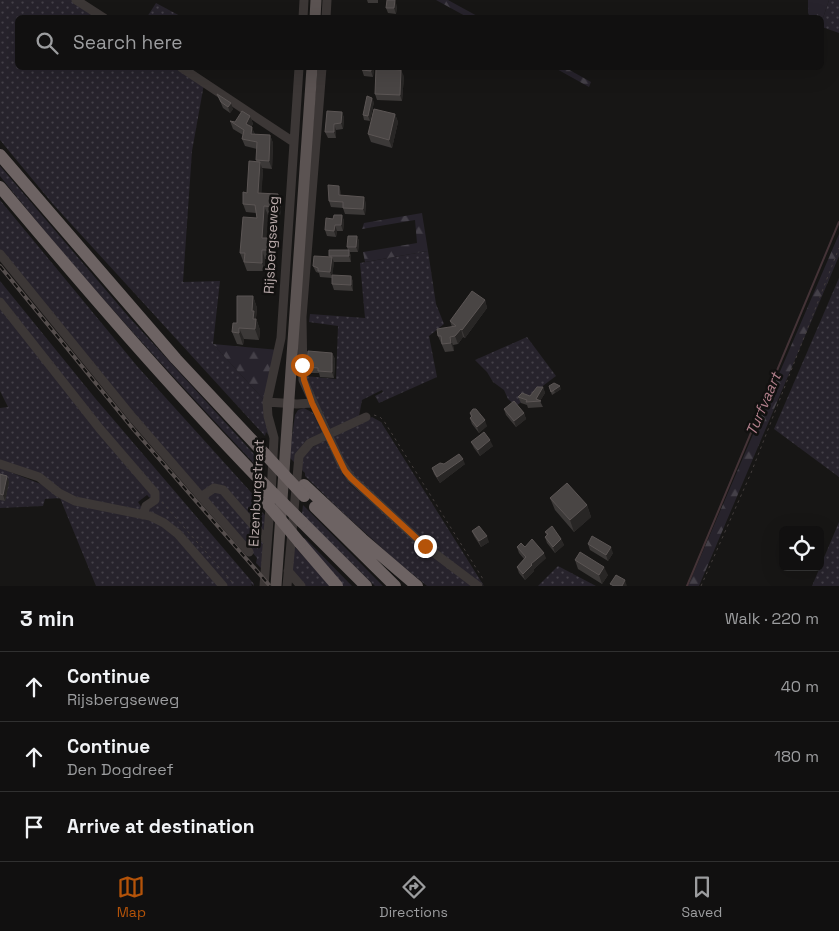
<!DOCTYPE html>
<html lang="en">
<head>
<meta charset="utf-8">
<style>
	:root { --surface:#111010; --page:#1e1e1e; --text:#f1f3f6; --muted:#9c9d9f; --line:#303030; --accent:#b45309 }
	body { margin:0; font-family:"Space Grotesk",sans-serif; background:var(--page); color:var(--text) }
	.controls { position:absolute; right:15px; bottom:15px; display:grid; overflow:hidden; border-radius:8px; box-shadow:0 5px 20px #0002 }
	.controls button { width:45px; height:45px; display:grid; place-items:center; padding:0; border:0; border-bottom:1px solid var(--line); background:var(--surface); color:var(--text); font:25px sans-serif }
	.stop { position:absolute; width:15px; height:15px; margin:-11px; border:4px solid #b45309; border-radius:50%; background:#fff }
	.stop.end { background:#b45309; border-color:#fff; box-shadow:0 1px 5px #0008 }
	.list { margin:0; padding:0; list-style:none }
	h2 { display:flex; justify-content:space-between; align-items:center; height:65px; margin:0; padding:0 20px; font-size:21px }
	h2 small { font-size:16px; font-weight:400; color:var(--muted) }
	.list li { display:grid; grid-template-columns:32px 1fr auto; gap:15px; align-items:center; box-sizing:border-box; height:70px; padding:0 20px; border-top:1px solid var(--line) }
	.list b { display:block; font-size:19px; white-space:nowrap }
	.list p { margin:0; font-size:16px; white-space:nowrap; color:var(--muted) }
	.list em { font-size:16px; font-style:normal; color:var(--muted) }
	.icon { flex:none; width:28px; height:28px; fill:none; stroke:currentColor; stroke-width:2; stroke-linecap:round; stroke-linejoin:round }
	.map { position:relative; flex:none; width:839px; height:586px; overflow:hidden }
	.search { position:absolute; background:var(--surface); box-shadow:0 5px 20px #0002; left:15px; right:15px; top:15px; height:55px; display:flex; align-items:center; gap:12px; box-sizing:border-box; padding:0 18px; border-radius:8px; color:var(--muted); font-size:19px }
	.sheet { height:275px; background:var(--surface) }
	nav { display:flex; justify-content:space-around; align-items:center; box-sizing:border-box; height:70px; border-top:1px solid var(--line); background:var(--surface); font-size:14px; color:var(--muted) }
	nav a { display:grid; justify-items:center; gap:2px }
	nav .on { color:var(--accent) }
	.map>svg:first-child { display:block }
</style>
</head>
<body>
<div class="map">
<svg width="839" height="586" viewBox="0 0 839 586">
	<defs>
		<pattern id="grass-dots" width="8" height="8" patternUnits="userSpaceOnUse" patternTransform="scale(1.25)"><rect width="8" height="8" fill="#27232c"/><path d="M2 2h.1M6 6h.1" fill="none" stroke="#444048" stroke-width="1.8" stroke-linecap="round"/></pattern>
		<pattern id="forest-firs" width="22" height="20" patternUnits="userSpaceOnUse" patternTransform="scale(1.25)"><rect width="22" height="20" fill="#27232c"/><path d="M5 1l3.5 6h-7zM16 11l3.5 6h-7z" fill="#444048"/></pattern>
	</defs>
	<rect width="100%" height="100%" fill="#171615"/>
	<path fill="url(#grass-dots)" d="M0 0H73L99 17 18 18V68H178L204 84 192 151 183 282 220 281 213 344 265 401 271 438 266 432 265 436 52 203 0 140Z
		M829 0H839V33L822 27V21Z
		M156 3 182 17H147Z
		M0 166 128 316 263 464 262 472C172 376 82 279 0 176Z
		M0 200 137 366 258 500 257 507 267 517 266 533 224 490 199 492 0 252Z
		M428 251 436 304 444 324 429 336 437 377 379 403 375 396 383 392 382 390 362 400 359 416 331 430 305 376 336 379 338 326 309 322 310 314 365 318 360 263Z
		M839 278V477L774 429Z
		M0 281 95 398 254 584V586L251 583 252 586H226L179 533 146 512 158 500 0 299Z
		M0 304 153 494 152 500 147 495 138 502 142 508 141 511 79 500 0 461V408L8 407 0 391Z
		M527 337 556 376 516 406 508 399 504 390 493 382 487 372 475 360Z
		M304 408 313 413 322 433 295 463 289 457 295 415 298 410Z
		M372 417 381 422 484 586 423 540 347 470 333 437 365 420Z
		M325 440 343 475 350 484 410 537 472 586H427L393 558 340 510 305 476V473L299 467C302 451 312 447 325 440Z
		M0 468 46 486 59 498 146 518 170 530 220 586H96L60 498 45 499 43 506 0 508Z
		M218 491 264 538 263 570 256 563 257 558 206 500 210 492Z
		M303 505 383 586H375L302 514Z
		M839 522V586H812Z
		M304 538 306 539 352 586H342L303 539Z
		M292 544 331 586H303C290 572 291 562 292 544Z
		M558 566 596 586H538Z"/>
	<path fill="url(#forest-firs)" d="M436 0H448L479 17H467Z
		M808 0H829L822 21V18L810 17 808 13Z
		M555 68H566L591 82 589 87Z
		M422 213 428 251 365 262 363 252 417 243 415 220 362 229 364 223Z
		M839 234V256L699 586H688Z
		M213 344 279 350 265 401Z"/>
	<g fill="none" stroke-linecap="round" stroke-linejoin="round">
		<path stroke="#443337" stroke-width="2" d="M687 586 839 222"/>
		<path stroke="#433d3c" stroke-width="1" stroke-dasharray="2.5 4" stroke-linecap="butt" d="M374 415 380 417 384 421 483 579
			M162 502 233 583
			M701 586 751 473 839 248"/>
		<path stroke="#3c3736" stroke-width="9" d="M76 0 104 18
			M303 18 304 0
			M326 18 327 0
			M182 68 292 141
			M322 68 302 317 303 380 341 463 351 478 425 546 478 586
			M0 254 133 418 249 552
			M0 302 100 429 155 493V500L146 506 143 515
			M267 402 297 404 312 403
			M0 464 39 477 59 493 75 501 150 516 164 523 178 534 223 586
			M271 494 274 438 268 416 267 402 281 338 299 68
			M201 497 214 488 223 490 267 541
			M288 571 301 586
			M264 586 270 507
			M287 586 299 456 310 443 366 417"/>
		<path stroke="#5b5352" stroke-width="11" d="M315 18 316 0
			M276 586 312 68"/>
		<path stroke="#6d6363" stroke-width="12" d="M0 155 176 359 264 453
			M0 187C85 288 170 387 262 482
			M304 485 362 539 417 586
			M315 507 395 586
			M302 522 366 586
			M300 543 337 586"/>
		<g stroke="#554e4d" stroke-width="4">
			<path id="rail" d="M0 266 134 430 270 586"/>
		</g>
		<use href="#rail" stroke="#121110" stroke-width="2" stroke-dasharray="5.5" stroke-linecap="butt"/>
		<path stroke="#6d6363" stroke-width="12" d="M264 453 304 496
			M262 482 302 522
			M260 495 300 543"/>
	</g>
	<path fill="#3c3938" d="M367 0H378V3H368Z
		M397 6 396 14 388 13 386 8Z
		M362 68H374L373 77 364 76 362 70Z
		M404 76 402 101 377 100 375 94Z
		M217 94 233 109 230 113 223 108Z
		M374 102 370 121 364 120 363 115Z
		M342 112 344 118 343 129 336 130V138H328L325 132Z
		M395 114 398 122 392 148 371 142 368 134Z
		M250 116 253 124 251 127 255 134 270 135 273 143 272 169 262 168 263 171 261 193 278 194 281 203 280 216 268 215 267 217 266 238H269L272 247 271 259H265V271H247L240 253 257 218 256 213 246 212 243 204 247 193 257 162 256 160 257 149 245 146 242 139 243 135 233 129 230 121 235 122Z
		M341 192V195L366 203 365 215 345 214 343 208 331 207 329 201Z
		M342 215 344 221 343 231H337L336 237 327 236 325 230 333 219Z
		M357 236 359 241 358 252H349L351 256V262H334L332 275 351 276 353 282V291L334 290 332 284V278L320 277 319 273 316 272 313 266 330 257 329 256 348 250 347 247Z
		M253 296 257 308 256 318 260 330 259 340 244 339 243 345 237 344 232 332 237 323Z
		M485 300 487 308 465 338 463 337 458 344 453 345 454 351 445 352 438 336 452 327 450 321Z
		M332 353 335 359 334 378 320 377 319 373H309L307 367Z
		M549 386 561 389 552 395Z
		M543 387 545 393 540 401 543 407 528 408 527 405 521 403 518 397 530 396Z
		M504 409 524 413 526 419 516 427 506 415Z
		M470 413 487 426 479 433 472 424 470 418 471 417Z
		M471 442 493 446 480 456 474 448Z
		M444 464H465L440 483 434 474 432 468Z
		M0 475 9 482 5 501 0 500Z
		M550 498 587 505 591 517 574 532 555 510Z
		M472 531 489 542 481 547 474 536Z
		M545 532 561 539 564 545 555 553 547 543 545 537 547 536Z
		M588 544 613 553 608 561 590 550Z
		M517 547H525L546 558 534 569V571L525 580 519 573 517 567 524 559 519 553Z
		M575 560 608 575 602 584 578 569Z"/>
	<path fill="#282625" d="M395 0 397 6 396 14 394 8Z
		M371 68H374L373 77 371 71Z
		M401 70 404 76 402 101 400 95Z
		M372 98 374 102 370 121 368 116Z
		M231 103 233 109 230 113 228 107Z
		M342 112 344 118 343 129 341 123Z
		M395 114 398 122 392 148 389 140Z
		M250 116 253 124 249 132 246 124Z
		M334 124 336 130V138L334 132Z
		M252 127 255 135 254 142 251 134Z
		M270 135 273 143 272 169 269 161Z
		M260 162 263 171 261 202 258 193Z
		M339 186 341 192V201L339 195Z
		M278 194 281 203 280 216 277 207Z
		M364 197 366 203 365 215 363 209Z
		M264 206 268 215 266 246 262 238Z
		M342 215 344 221 343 231 341 225Z
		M335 225 337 231 336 237 334 231Z
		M357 236 359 241 358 252 356 247Z
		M269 238 272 247 271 259 268 250Z
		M262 250 265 259V271L262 263Z
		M349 250 351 256V262L349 256Z
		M332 257 334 263 332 278 330 272Z
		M351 276 353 282V291L351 285Z
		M253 296 257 308 256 318 260 330 259 340 255 329 252 311Z
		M485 300 487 308 465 338 462 330Z
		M239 328 244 339 243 345 239 333Z
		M461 329 463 337 458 344 455 336Z
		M450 337 453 345 454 351 451 343Z
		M332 353 335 359 334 378 332 372Z
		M560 386 561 389 555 393 554 390Z
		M543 387 545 393 540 401 536 399Z
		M524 413 526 419 516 427 514 421Z
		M485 420 487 426 479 433 477 427Z
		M490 440 493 446 480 456 478 450Z
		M463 459 465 464 440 483 437 477Z
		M7 476 9 482 5 501 3 495Z
		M587 505 591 517 574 532 570 520Z
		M487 536 489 542 481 547 479 541Z
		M561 539 564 545 555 553 553 547Z
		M611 547 613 553 608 561 606 555Z
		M544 553 546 558 534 569V571L525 580 523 574 531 564Z
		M604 567 608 575 602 584 599 575Z
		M625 580 627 586H622Z"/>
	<path fill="#494544" stroke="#5b5554" d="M387 0H395L394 8H386Z
		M362 68H371V71L362 70Z
		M376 68 401 70 400 95 375 94Z
		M217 94 231 103 228 107 221 102Z
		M367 96 372 98 368 116 363 115Z
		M374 109 395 114 389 140 368 134Z
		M242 111 250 116 246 124 252 127 251 134 270 135 269 161 256 160 257 142 242 139 244 130 230 121 235 122Z
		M327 111 342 112 341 123 334 124V132H325Z
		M249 161 260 162 258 193 278 194 277 207 264 206V209L262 238H269L268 250H262V263L244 262 245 253H240L243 217 257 218 255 205 243 204V192L247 193Z
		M328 185 339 186V195L364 197 363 209 343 208V202L329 201Z
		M334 215H342L341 225H335L334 231 325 230 326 218 333 219Z
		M348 236H357L356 247H347Z
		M329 250H349V256H329Z
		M314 256 332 257 330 272 318 271V268L313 266Z
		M332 275 351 276V285L332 284Z
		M472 291 485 300 462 330 461 329 455 336 450 337 451 343 442 344 441 336H438L437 329 456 326 450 321Z
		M237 296H253L252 311H254L253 319H256L255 329 239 328V333L232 332 233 323H237Z
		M308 351 332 353V372L318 371V368L307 367Z
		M554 383 560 386 551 392 549 386Z
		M537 387H543L536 399 541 401 526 402 527 400 518 397 522 393 530 396Z
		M514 401 524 413 514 421 504 409Z
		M473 409H476L485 420 477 427 470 418 472 416 470 413Z
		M484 432 490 440 478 450 471 442Z
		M459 454 463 459 437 477 432 468 440 463 444 464Z
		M0 474 7 476 3 495 0 494Z
		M567 483 587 505 570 520 550 498Z
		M479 526 487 536 479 541 472 531Z
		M552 526 561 539 553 547 545 537 548 534 545 532Z
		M592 536 611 547 606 555 588 544Z
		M532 539 544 553 531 564 532 565 523 574 517 567 526 557 517 547 521 543 525 547Z
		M580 552 604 567 599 575 575 560Z
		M616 575 625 580 622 586H614L610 584Z"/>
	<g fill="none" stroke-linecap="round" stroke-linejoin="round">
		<path stroke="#b45309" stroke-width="6" d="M302 365 304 380 312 403 345 471 351 478 425 546"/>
	</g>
	<g text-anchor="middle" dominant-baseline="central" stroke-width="5" stroke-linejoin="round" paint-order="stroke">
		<g font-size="14" fill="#b7a8a8" stroke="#121110">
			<text transform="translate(271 245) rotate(-87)">Rijsbergseweg</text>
			<text transform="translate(256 493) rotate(-87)">Elzenburgstraat</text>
		</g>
		<g font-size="15" font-style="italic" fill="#b17f8b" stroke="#121110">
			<text transform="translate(763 404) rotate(-67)">Turfvaart</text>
		</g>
	</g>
</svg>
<div class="controls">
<button><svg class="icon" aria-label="locate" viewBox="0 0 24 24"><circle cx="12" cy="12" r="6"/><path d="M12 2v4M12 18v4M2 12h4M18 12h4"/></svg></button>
</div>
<div class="stop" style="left:302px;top:365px"></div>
<div class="stop end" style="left:425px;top:546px"></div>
<div class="search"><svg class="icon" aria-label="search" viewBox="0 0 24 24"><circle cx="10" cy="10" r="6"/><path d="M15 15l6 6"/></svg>Search here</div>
</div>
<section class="sheet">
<h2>3 min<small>Walk · 220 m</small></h2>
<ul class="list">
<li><svg class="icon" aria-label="ahead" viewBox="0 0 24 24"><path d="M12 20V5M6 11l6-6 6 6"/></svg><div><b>Continue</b><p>Rijsbergseweg</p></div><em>40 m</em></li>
<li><svg class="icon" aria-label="ahead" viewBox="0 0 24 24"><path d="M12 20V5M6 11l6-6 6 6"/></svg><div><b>Continue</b><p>Den Dogdreef</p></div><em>180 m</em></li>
<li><svg class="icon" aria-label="arrive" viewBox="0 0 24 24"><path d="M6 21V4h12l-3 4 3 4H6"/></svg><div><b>Arrive at destination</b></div></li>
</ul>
</section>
<nav>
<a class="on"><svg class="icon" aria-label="map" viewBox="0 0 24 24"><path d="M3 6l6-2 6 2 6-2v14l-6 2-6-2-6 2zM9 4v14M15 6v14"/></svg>Map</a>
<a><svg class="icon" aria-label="directions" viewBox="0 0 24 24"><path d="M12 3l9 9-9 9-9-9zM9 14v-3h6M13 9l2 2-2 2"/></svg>Directions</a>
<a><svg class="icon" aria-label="saved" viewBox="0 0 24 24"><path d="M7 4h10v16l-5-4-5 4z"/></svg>Saved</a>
</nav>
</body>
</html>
